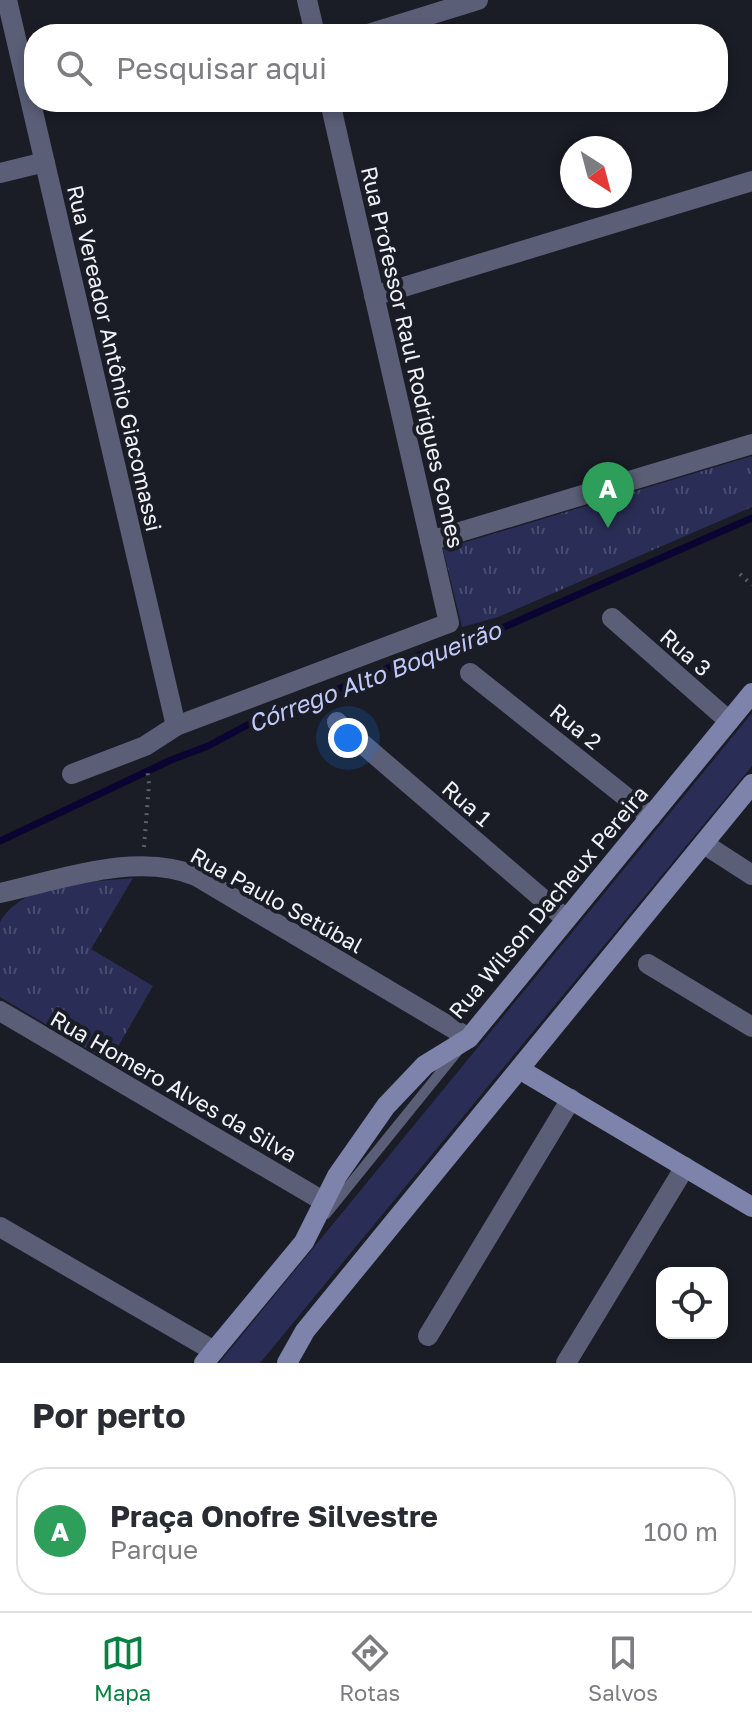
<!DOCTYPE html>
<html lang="pt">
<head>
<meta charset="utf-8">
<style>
	:root { --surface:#fff; --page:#f7f7f7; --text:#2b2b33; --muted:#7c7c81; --line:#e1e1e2; --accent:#0b8043 }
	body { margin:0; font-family:"Golos Text",sans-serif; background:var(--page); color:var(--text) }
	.controls { position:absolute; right:24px; bottom:24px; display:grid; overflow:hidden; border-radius:16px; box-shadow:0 4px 12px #0003 }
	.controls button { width:72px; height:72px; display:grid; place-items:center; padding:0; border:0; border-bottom:2px solid var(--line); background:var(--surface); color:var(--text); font:40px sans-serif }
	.compass { position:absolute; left:560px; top:136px; width:72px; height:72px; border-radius:50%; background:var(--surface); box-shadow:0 4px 12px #0003; rotate:144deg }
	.you { position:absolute; left:348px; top:738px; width:28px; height:28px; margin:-20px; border:6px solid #fff; border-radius:50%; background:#1a73e8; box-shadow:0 0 0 12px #1a73e833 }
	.badge { display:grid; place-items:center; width:52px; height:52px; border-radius:50%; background:var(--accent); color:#fff; font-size:26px; font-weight:700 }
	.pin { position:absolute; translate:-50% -66px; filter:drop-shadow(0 2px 4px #0008) }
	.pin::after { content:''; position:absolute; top:42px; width:28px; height:24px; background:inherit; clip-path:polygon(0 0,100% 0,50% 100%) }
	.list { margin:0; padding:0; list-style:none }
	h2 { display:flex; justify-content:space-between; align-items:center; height:104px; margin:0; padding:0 32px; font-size:34px }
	h2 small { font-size:26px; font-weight:400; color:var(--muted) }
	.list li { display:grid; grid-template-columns:52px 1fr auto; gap:24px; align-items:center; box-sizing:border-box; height:128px; margin:0 16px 16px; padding:0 16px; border:2px solid var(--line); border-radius:32px }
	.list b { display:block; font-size:30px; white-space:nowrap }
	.list p { margin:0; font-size:26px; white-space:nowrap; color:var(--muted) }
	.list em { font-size:26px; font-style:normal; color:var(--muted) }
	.icon { flex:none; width:44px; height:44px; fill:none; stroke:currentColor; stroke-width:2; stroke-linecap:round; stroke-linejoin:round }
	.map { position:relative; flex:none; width:752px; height:1363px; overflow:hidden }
	.search { position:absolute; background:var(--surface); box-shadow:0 4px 12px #0003; left:24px; right:24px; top:24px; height:88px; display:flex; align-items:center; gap:20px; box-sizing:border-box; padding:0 28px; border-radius:32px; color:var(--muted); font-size:30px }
	.sheet { height:248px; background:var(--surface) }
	nav { display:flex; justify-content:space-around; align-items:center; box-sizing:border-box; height:112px; border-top:2px solid var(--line); background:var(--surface); font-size:22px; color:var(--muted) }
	nav a { display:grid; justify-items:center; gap:4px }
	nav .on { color:var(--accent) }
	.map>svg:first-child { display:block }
</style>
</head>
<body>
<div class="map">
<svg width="752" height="1363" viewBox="0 0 752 1363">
	<defs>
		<pattern id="park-tufts" width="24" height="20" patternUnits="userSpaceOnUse" patternTransform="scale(2)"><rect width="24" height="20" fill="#2a2e56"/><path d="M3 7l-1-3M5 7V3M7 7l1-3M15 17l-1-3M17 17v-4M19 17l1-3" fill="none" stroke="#494d6f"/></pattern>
	</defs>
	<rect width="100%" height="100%" fill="#1a1c26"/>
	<path fill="#2a2e56" d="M752 713V766L260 1363H219Z"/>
	<path fill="url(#park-tufts)" d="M752 456V507L498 617 462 627 443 549Z
		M133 878 91 949 153 986 109 1062 0 997V922C25 880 91 883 133 878Z"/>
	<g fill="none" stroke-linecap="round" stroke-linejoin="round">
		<path stroke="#0a0432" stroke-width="7" d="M0 841 171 760 208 746 268 714 317 698 424 653 502 628 752 518"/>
		<path stroke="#5c5e67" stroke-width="4" stroke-dasharray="2 6" stroke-linecap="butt" d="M740 574 752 585
			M144 847 149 784 147 768"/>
		<path stroke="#5a5e76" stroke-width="10" d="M326 1214 457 1052"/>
		<path stroke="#5a5e76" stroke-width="20" d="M7 0 176 726
			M307 0 315 34
			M368 34 478 0
			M0 173 45 162
			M374 296 752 181
			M430 541 752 444
			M612 618 729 721
			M470 673 651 817
			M337 722 566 919
			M72 774 145 746 176 726 449 623 330 102
			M704 844 752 875
			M0 893C60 880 137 851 196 876L469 1038
			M648 964 752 1027
			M0 1011 323 1201
			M0 1227 214 1351
			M428 1336 571 1099
			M566 1363 685 1167"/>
		<path stroke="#7d83aa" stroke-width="20" d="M519 1069 752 1207
			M204 1363 304 1242 337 1176 386 1106 425 1065 469 1038 752 693
			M287 1363 305 1331 752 784"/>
	</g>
	<g text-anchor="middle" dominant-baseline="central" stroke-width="8" stroke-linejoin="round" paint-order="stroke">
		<g font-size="22" fill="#f0f2f9" stroke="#1a1c26">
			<text transform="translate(413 357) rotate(77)">Rua Professor Raul Rodrigues Gomes</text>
			<text transform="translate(115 358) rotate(77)">Rua Vereador Antônio Giacomassi</text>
			<text transform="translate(686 652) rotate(41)">Rua 3</text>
			<text transform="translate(576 726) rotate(39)">Rua 2</text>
			<text transform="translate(467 803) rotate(41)">Rua 1</text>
			<text transform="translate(277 900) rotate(29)">Rua Paulo Setúbal</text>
			<text transform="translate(548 902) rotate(-50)">Rua Wilson Dacheux Pereira</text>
			<text transform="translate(174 1086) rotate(30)">Rua Homero Alves da Silva</text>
		</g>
		<g font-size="24" font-style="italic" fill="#c1c9fb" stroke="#1a1c26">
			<text transform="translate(374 676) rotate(-21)">Córrego Alto Boqueirão</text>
		</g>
	</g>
</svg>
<div class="controls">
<button><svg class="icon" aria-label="locate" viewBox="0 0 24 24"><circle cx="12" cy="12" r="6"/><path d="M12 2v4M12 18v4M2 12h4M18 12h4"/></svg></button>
</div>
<svg class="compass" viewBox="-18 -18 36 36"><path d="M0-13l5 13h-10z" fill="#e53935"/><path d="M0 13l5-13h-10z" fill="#7c7c81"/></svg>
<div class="you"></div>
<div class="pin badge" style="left:608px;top:528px;background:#2e9e5b">A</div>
<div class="search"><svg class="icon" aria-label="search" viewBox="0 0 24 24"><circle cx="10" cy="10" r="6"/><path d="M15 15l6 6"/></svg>Pesquisar aqui</div>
</div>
<section class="sheet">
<h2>Por perto<small></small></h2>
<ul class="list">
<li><span class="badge" style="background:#2e9e5b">A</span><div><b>Praça Onofre Silvestre</b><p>Parque</p></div><em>100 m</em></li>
</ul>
</section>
<nav>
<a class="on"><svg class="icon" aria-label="map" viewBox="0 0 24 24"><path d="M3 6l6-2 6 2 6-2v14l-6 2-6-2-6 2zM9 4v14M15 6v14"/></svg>Mapa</a>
<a><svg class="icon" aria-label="directions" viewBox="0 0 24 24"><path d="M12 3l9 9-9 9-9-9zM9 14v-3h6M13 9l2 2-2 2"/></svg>Rotas</a>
<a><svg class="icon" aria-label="saved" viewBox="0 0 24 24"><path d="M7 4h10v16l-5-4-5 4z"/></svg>Salvos</a>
</nav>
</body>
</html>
